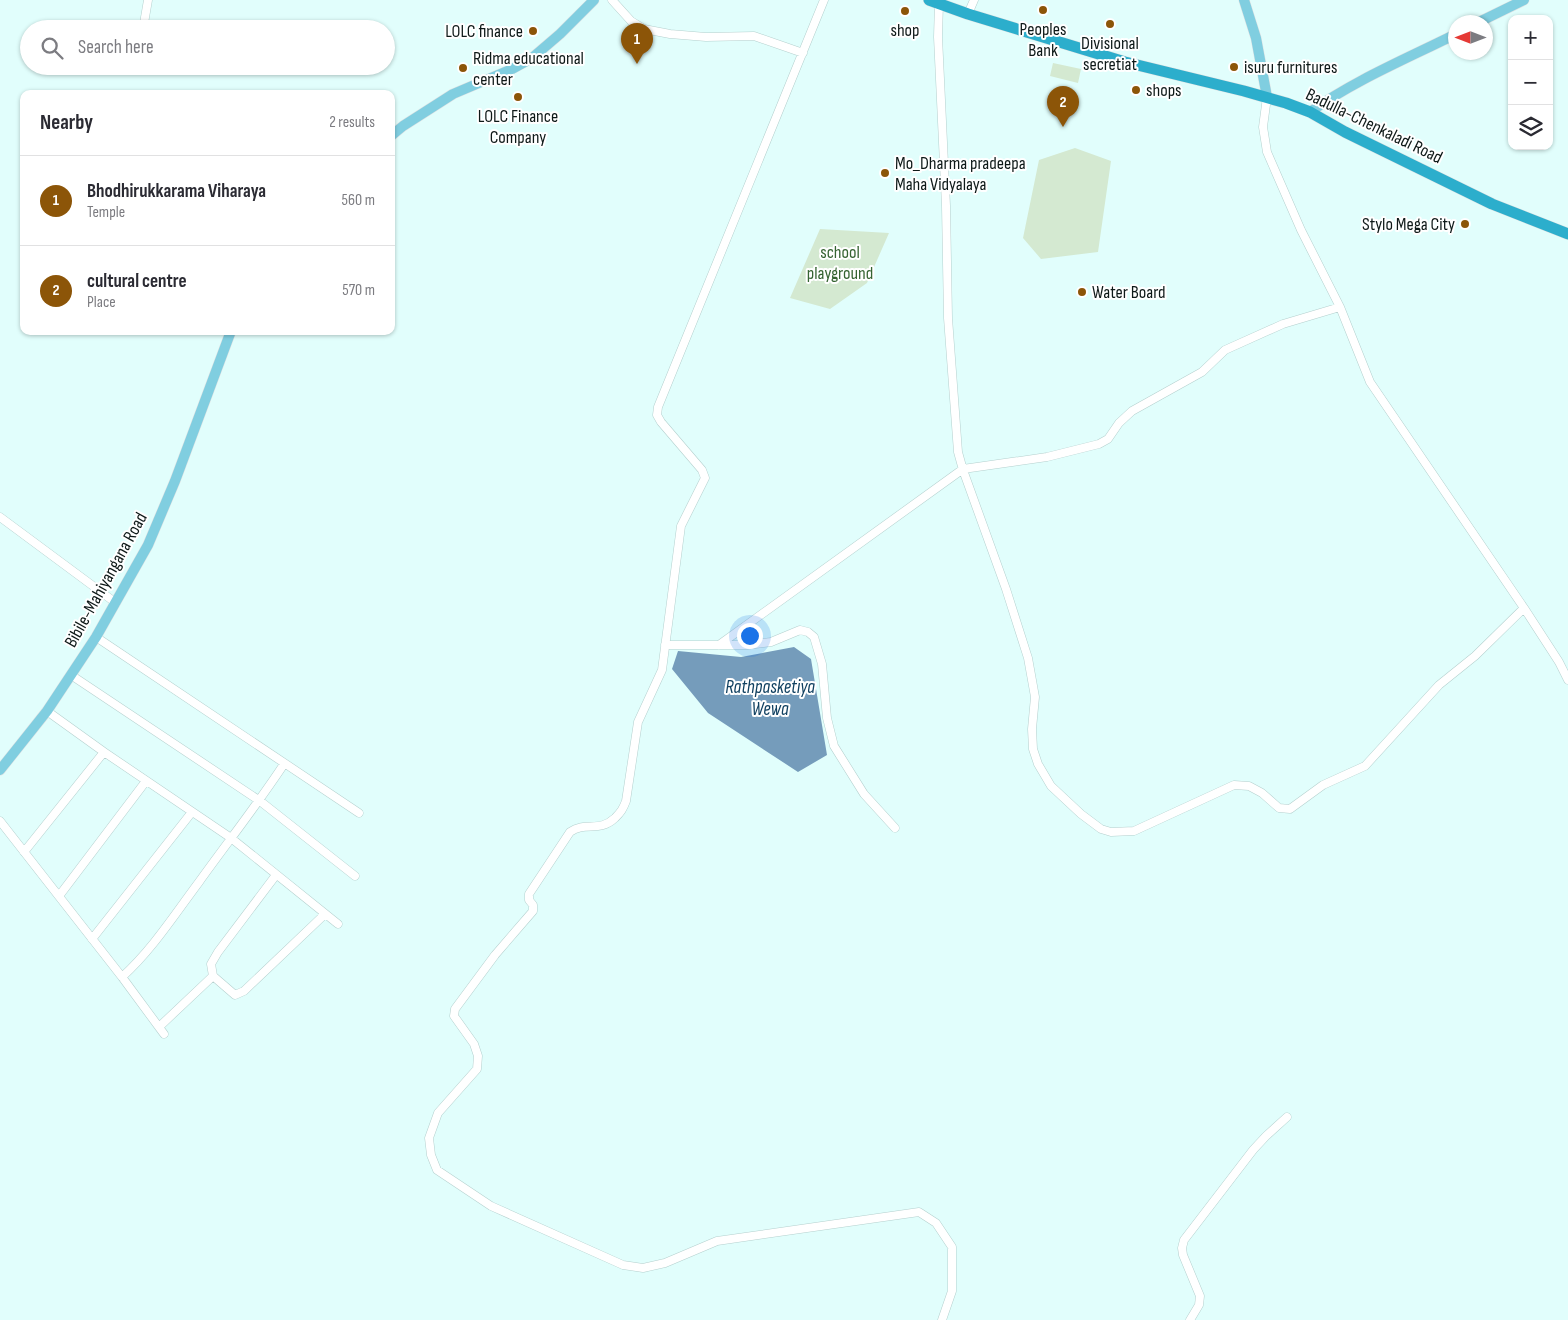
<!DOCTYPE html>
<html lang="en">
<head>
<meta charset="utf-8">
<style>
	:root { --surface:#fff; --page:#f2f2f3; --text:#2b2b33; --muted:#7c7c81; --line:#e1e1e2; --accent:#8c5508 }
	body { margin:0; font-family:"Sofia Sans Condensed",sans-serif; background:var(--page); color:var(--text) }
	.controls { position:absolute; right:15px; top:15px; display:grid; overflow:hidden; border-radius:10px; box-shadow:0 1px 4px #0004 }
	.controls button { width:45px; height:45px; display:grid; place-items:center; padding:0; border:0; border-bottom:1px solid var(--line); background:var(--surface); color:var(--text); font:25px sans-serif }
	.compass { position:absolute; left:1448px; top:15px; width:45px; height:45px; border-radius:50%; background:var(--surface); box-shadow:0 1px 4px #0004; rotate:270deg }
	.you { position:absolute; left:749px; top:635px; width:18px; height:18px; margin:-12px; border:4px solid #fff; border-radius:50%; background:#1a73e8; box-shadow:0 0 0 8px #1a73e833 }
	.badge { display:grid; place-items:center; width:32px; height:32px; border-radius:50%; background:var(--accent); color:#fff; font-size:16px; font-weight:700 }
	.pin { position:absolute; translate:-50% -41px; filter:drop-shadow(0 1px 2px #0008) }
	.pin::after { content:''; position:absolute; top:26px; width:18px; height:15px; background:inherit; clip-path:polygon(0 0,100% 0,50% 100%) }
	.list { margin:0; padding:0; list-style:none }
	h2 { display:flex; justify-content:space-between; align-items:center; height:65px; margin:0; padding:0 20px; font-size:21px }
	h2 small { font-size:16px; font-weight:400; color:var(--muted) }
	.list li { display:grid; grid-template-columns:32px 1fr auto; gap:15px; align-items:center; box-sizing:border-box; height:90px; padding:0 20px; border-top:1px solid var(--line) }
	.list b { display:block; font-size:19px; white-space:nowrap }
	.list p { margin:0; font-size:16px; white-space:nowrap; color:var(--muted) }
	.list em { font-size:16px; font-style:normal; color:var(--muted) }
	.icon { flex:none; width:28px; height:28px; fill:none; stroke:currentColor; stroke-width:2; stroke-linecap:round; stroke-linejoin:round }
	.map { position:relative; flex:none; width:1568px; height:1320px; overflow:hidden }
	.search { position:absolute; background:var(--surface); box-shadow:0 1px 4px #0004; left:20px; top:20px; width:375px; height:55px; display:flex; align-items:center; gap:12px; box-sizing:border-box; padding:0 18px; border-radius:28px; color:var(--muted); font-size:19px }
	.panel { position:absolute; background:var(--surface); box-shadow:0 1px 4px #0004; left:20px; top:90px; width:375px; height:245px; border-radius:10px }
	.map>svg:first-child { display:block }
</style>
</head>
<body>
<div class="map">
<svg width="1568" height="1320" viewBox="0 0 1568 1320">
	<rect width="100%" height="100%" fill="#e1fefc"/>
	<path fill="#d4e9d1" d="M1053 63 1081 69 1078 83 1050 76Z
		M1075 148 1111 161 1098 252 1041 259 1023 238 1039 160Z
		M820 229 889 233 867 283 830 309 790 298Z"/>
	<path fill="#759cbb" d="M794 647 811 659 827 755 798 772 708 713 672 669 678 651 741 657Z"/>
	<g fill="none" stroke-linecap="round" stroke-linejoin="round">
		<g stroke="#b4d0ce" stroke-width="9">
			<path id="minor" d="M612 0 631 21 644 29 670 34 706 37 754 36 803 53
				M824 0 658 407 657 415 661 422 702 470 705 478 681 526 662 670 638 722 626 801C623 809 621 812 615 818 599 833 586 821 570 832L529 894V900L533 905V911L495 955 455 1009 454 1016 474 1044 478 1056 477 1069 438 1113 429 1138 431 1155 437 1170 491 1206 623 1265 643 1268 665 1263 717 1241 919 1212 936 1223 952 1247V1291L942 1320
				M939 3 938 37 946 206 948 318 958 452 963 470 1006 589 1028 658 1035 697 1032 729 1033 749 1038 764 1051 786 1081 814 1101 829 1111 832 1134 831 1234 785 1249 786 1262 793 1279 808 1290 809 1323 785 1365 766 1439 685 1475 656 1524 608
				M968 14 974 0
				M143 29 148 0
				M1267 97 1263 127 1267 152 1301 230 1340 307 1370 382 1524 608 1559 662 1568 680
				M0 517 116 603
				M96 637 359 813
				M665 645H747L771 642 800 630 808 632 814 637 822 664 827 718 834 746 864 794 895 828
				M719 645 963 469 1047 457 1099 444 1108 439 1119 423 1132 411 1202 372 1225 350 1283 324 1340 307
				M71 675 260 801 355 876
				M47 711 104 752 231 838 338 924
				M0 821 122 977 164 1034
				M24 852 104 752
				M276 875 218 952 211 964 213 976 235 995 244 991 325 914
				M59 896 146 781
				M92 939 192 812
				M122 977C152 950 175 914 199 882 227 843 257 805 284 764
				M159 1027 213 976
				M1190 1320 1199 1305 1200 1296 1183 1255 1182 1248 1184 1240 1253 1150 1266 1136 1287 1117"/>
		</g>
		<g stroke="#e2e3e3" stroke-width="11">
			<path id="major" d="M1244 0 1256 38 1267 97
				M1479 22 1524 0
				M1310 112C1355 80 1406 59 1456 34
				M391 136 403 126 453 94 512 69 532 58 560 34 594 0
				M0 770 47 711 96 637 148 545 175 481 231 331"/>
		</g>
		<g stroke="#e2e3e3" stroke-width="12">
			<path id="highway" d="M929 0 968 14 1125 62 1244 91 1286 103 1310 112 1345 132 1492 204 1568 234"/>
		</g>
		<use href="#minor" stroke="#fff" stroke-width="8"/>
		<use href="#major" stroke="#80cee0" stroke-width="10"/>
		<use href="#highway" stroke="#2caecc" stroke-width="11"/>
	</g>
	<g fill="#8c5508" stroke="#fff" stroke-width="2">
		<circle cx="1043" cy="10" r="5"/>
		<circle cx="905" cy="11" r="5"/>
		<circle cx="1110" cy="24" r="5"/>
		<circle cx="533" cy="31" r="5"/>
		<circle cx="1234" cy="67" r="5"/>
		<circle cx="463" cy="68" r="5"/>
		<circle cx="1136" cy="90" r="5"/>
		<circle cx="518" cy="97" r="5"/>
		<circle cx="885" cy="173" r="5"/>
		<circle cx="1465" cy="224" r="5"/>
		<circle cx="1082" cy="292" r="5"/>
	</g>
	<g text-anchor="middle" dominant-baseline="central" stroke-width="4" stroke-linejoin="round" paint-order="stroke">
		<g font-size="18" fill="#0e1918" stroke="#fff" text-anchor="start">
			<text x="1043" y="29" text-anchor="middle">Peoples<tspan x="1043" dy="21">Bank</tspan></text>
			<text x="905" y="30" text-anchor="middle">shop</text>
			<text x="523" y="31" text-anchor="end">LOLC finance</text>
			<text x="1110" y="43" text-anchor="middle">Divisional<tspan x="1110" dy="21">secretiat</tspan></text>
			<text x="473" y="58">Ridma educational<tspan x="473" dy="21">center</tspan></text>
			<text x="1244" y="67">isuru furnitures</text>
			<text x="1146" y="90">shops</text>
			<text x="518" y="116" text-anchor="middle">LOLC Finance<tspan x="518" dy="21">Company</tspan></text>
			<text x="895" y="163">Mo_Dharma pradeepa<tspan x="895" dy="21">Maha Vidyalaya</tspan></text>
			<text x="1455" y="224" text-anchor="end">Stylo Mega City</text>
			<text x="1092" y="292">Water Board</text>
		</g>
		<g font-size="18" fill="#0e1918" stroke="#fff">
			<text transform="translate(1374 126) rotate(26)">Badulla-Chenkaladi Road</text>
			<text transform="translate(106 580) rotate(-61)">Bibile-Mahiyangana Road</text>
		</g>
		<g font-size="18" fill="#366432" stroke="#fff">
			<text x="840" y="252">school<tspan x="840" dy="21">playground</tspan></text>
		</g>
		<g font-size="19" font-style="italic" fill="#104060" stroke="#fff">
			<text x="770" y="687">Rathpasketiya<tspan x="770" dy="22">Wewa</tspan></text>
		</g>
	</g>
</svg>
<div class="controls">
<button>+</button>
<button>−</button>
<button><svg class="icon" aria-label="layers" viewBox="0 0 24 24"><path d="M12 4l9 5-9 5-9-5zM3 14l9 5 9-5"/></svg></button>
</div>
<svg class="compass" viewBox="-18 -18 36 36"><path d="M0-13l5 13h-10z" fill="#e53935"/><path d="M0 13l5-13h-10z" fill="#7c7c81"/></svg>
<div class="you"></div>
<div class="pin badge" style="left:637px;top:64px">1</div>
<div class="pin badge" style="left:1063px;top:127px">2</div>
<div class="search"><svg class="icon" aria-label="search" viewBox="0 0 24 24"><circle cx="10" cy="10" r="6"/><path d="M15 15l6 6"/></svg>Search here</div>
<section class="panel">
<h2>Nearby<small>2 results</small></h2>
<ul class="list">
<li><span class="badge">1</span><div><b>Bhodhirukkarama Viharaya</b><p>Temple</p></div><em>560 m</em></li>
<li><span class="badge">2</span><div><b>cultural centre</b><p>Place</p></div><em>570 m</em></li>
</ul>
</section>
</div>
</body>
</html>
